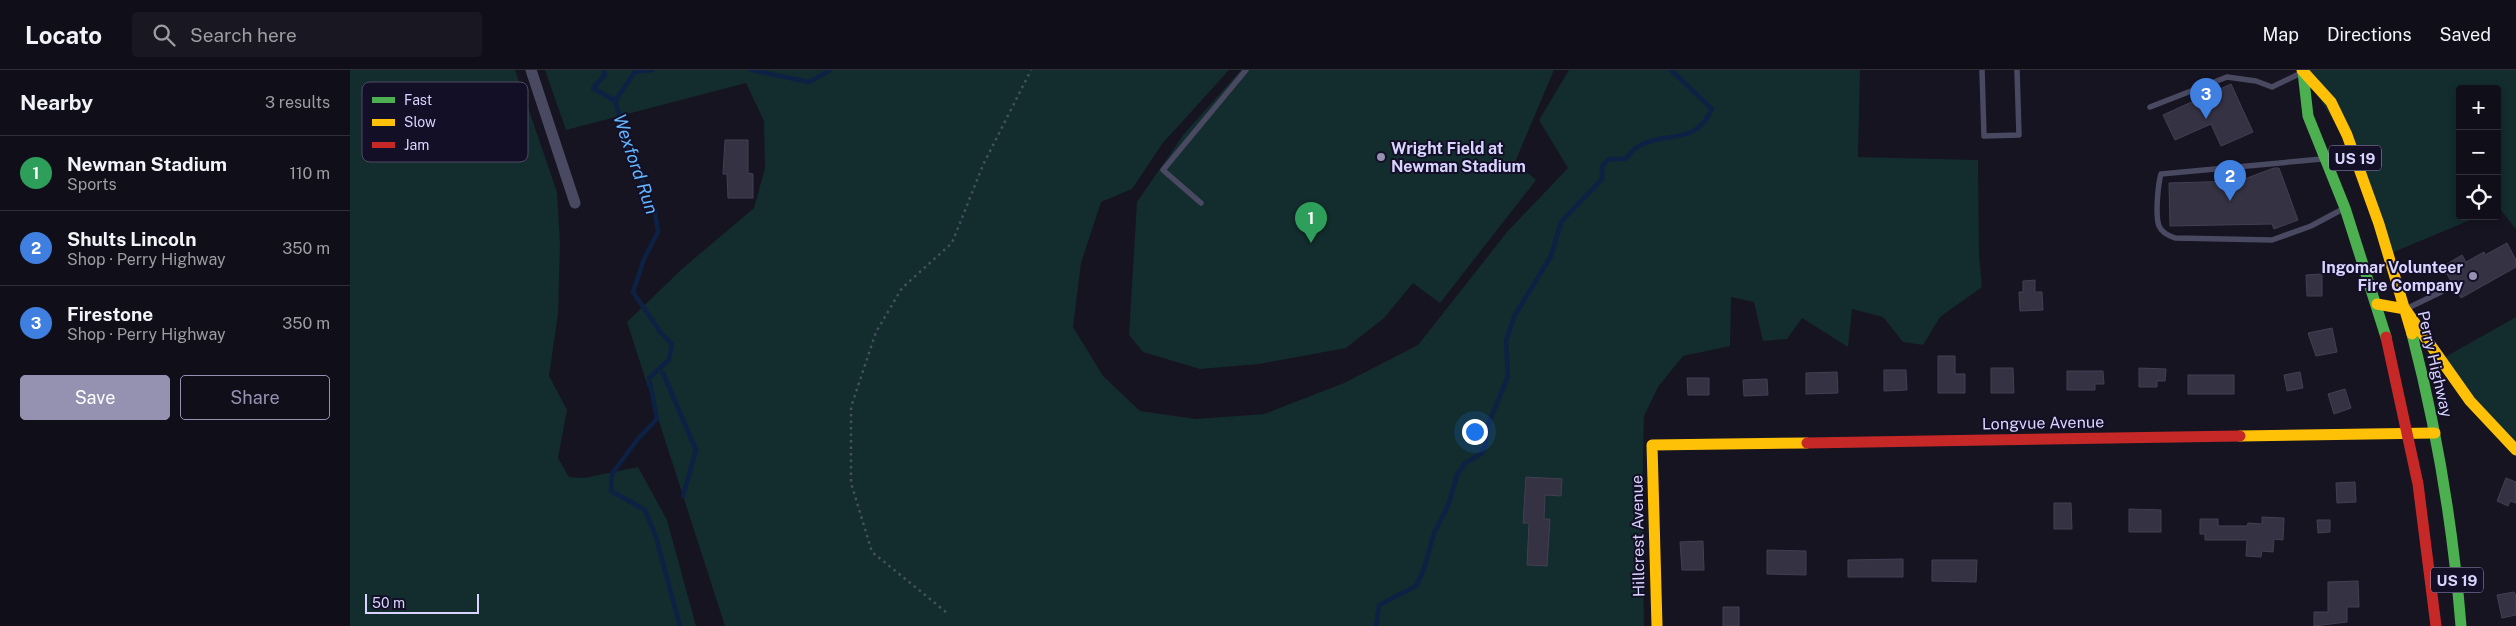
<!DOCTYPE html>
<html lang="en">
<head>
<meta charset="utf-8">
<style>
	:root { --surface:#100f19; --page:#191822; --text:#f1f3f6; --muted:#9c9ca2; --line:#302f38; --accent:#9591b1 }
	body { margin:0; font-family:"Public Sans",sans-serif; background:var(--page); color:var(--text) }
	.controls { position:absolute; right:15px; top:15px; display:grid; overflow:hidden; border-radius:5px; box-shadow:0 2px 8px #0003 }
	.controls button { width:45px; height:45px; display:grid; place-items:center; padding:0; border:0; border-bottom:1px solid var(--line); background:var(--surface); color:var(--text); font:25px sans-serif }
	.scale { position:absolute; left:15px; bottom:12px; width:114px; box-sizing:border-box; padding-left:5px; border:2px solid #d9d4ff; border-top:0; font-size:14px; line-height:18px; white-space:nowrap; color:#d9d4ff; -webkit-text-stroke:4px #130f26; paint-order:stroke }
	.you { position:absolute; left:1124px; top:361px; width:18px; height:18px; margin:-12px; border:4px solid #fff; border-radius:50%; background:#1a73e8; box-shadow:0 0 0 8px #1a73e833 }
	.badge { display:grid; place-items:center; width:32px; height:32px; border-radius:50%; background:var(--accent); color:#fff; font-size:16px; font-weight:700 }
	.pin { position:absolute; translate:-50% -41px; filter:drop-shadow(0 1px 2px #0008) }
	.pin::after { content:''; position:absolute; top:26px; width:18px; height:15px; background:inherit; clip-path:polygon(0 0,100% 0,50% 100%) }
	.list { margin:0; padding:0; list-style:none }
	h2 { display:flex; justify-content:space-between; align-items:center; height:65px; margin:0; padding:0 20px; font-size:21px }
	h2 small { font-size:16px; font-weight:400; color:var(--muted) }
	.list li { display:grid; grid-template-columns:32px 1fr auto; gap:15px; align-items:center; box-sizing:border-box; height:75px; padding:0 20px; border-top:1px solid var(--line) }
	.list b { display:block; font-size:19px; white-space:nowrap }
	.list p { margin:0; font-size:16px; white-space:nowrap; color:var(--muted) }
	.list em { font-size:16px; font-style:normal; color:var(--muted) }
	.actions { display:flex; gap:10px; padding:15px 20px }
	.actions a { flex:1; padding:11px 0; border:1px solid var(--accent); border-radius:5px; text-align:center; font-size:18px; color:var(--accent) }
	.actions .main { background:var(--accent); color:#fff }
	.icon { flex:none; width:28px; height:28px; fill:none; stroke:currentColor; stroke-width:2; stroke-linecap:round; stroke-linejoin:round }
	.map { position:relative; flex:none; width:2166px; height:556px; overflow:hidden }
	header { display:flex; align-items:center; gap:30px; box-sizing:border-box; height:70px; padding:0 25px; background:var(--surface); border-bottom:1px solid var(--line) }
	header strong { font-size:24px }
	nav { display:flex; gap:28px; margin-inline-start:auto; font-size:18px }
	.search { width:350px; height:45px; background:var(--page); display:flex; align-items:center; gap:12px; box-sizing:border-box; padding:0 18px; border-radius:5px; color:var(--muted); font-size:19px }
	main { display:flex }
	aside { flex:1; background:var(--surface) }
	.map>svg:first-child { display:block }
</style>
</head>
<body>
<header>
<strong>Locato</strong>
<div class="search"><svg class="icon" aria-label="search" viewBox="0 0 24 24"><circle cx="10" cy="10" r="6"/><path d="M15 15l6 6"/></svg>Search here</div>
<nav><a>Map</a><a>Directions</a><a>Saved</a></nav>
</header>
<main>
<aside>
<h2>Nearby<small>3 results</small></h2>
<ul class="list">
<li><span class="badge" style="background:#2e9e5b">1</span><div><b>Newman Stadium</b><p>Sports</p></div><em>110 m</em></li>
<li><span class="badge" style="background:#3f7fe0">2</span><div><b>Shults Lincoln</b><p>Shop · Perry Highway</p></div><em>350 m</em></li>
<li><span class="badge" style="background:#3f7fe0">3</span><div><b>Firestone</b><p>Shop · Perry Highway</p></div><em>350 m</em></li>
</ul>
<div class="actions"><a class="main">Save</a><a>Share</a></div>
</aside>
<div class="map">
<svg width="2166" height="556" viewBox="0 0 2166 556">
	<rect width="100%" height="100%" fill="#161421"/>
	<path fill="#132c2d" d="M0 0H165L207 122 210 174 208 244 199 306 217 340 208 388 219 407 234 408 288 397 317 450 346 556H0Z
		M195 0H879L812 74 782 119 751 132 731 193 723 257 753 306 790 341 846 349 914 344 994 313 1068 275 1157 162 1218 98 1189 50 1219 0H1510L1508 87 1628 90 1629 185 1632 217 1590 247 1573 275 1553 272 1533 247 1502 239 1498 277 1452 248 1437 269 1413 271 1404 232 1381 227 1380 276 1333 286 1308 317 1294 346 1292 434 1294 556H375L277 252 332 199 404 138 415 98 414 51 396 13 216 60Z
		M891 0H1204L1165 92 1186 110 1090 233 1063 213 1034 248 996 278 909 294 850 299 793 282 779 265 787 132 834 64Z
		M1952 0H2166V159L2150 139H2147V19H2110V146H2130L2039 184 2001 79Z
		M2166 247V380L2090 290Z"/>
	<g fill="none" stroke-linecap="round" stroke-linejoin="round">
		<path stroke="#0d2144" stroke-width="4.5" d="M254 0 255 5 243 18 265 31 283 90 304 136 308 162 294 189 283 222 311 263 322 274 319 290 299 308 307 349 287 370 262 404 261 421 295 440 306 467 330 556
			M401 0 459 12 480 0
			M265 31 285 2 302 0
			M313 303 346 380 333 426
			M1026 556 1029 535 1066 516 1074 499 1084 463 1098 436 1107 405 1115 393 1131 384 1135 376 1138 355 1158 306 1156 271 1165 245 1201 186 1211 152 1252 109V96L1259 89H1275C1278 86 1282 81 1286 78 1314 59 1344 78 1362 39L1321 0"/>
	</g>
	<path fill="#343243" stroke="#433f54" d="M1881 14 1903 62 1871 76 1861 54 1825 70 1813 45Z
		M375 70H398V103L403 104V128H378L377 104H373Z
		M1924 98H1929L1948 150 1924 159 1922 154 1820 156 1819 113 1889 111Z
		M2157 173 2166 190V197L2111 228 2097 204 2102 201 2097 194 2112 185 2116 192 2134 182 2135 185Z
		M1972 204V226H1957L1956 205Z
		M1685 210V222H1692L1693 240 1670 241 1669 222H1673V211Z
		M1982 258 1987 282 1966 286 1958 263Z
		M1588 286H1605V304H1615V323H1588Z
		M1641 298H1663L1664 323H1641Z
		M1789 298 1816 299 1815 311H1807V317H1789Z
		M1534 300H1556L1557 320 1534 321Z
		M1717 301H1753L1754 314H1745V320H1717Z
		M1487 302 1488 323 1456 324V303Z
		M1950 302 1953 318 1937 321 1934 305Z
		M1838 305H1884V324H1838Z
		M1337 308H1359V325H1338Z
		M1417 309 1418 325 1394 326 1393 310Z
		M1995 319 2001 338 1984 344 1978 324Z
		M1176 407 1212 409 1211 426 1195 425 1194 449H1200L1197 496 1177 495 1179 453H1173Z
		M2156 408 2166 412V433L2160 431 2158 436 2147 431Z
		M2005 412 2006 432 1987 433 1986 413Z
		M1704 433H1721L1722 459H1704Z
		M1779 439 1811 440V462H1779Z
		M1912 447 1934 448 1933 470 1924 469 1923 482 1912 481 1911 487 1896 486 1897 470H1855V464H1850V449H1868V456H1897L1898 453 1912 454Z
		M1967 450H1980V462L1968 463Z
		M1353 471 1354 500H1332L1330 472Z
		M1417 480 1456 481V505L1417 504Z
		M1553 489V507H1498V490Z
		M1582 490H1627L1626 512 1582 511Z
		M2008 511 2009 537H1997V552L1964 556V542H1978V512Z
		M2164 522 2166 525V545L2152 548 2147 525Z
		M1373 537H1389V556H1373Z"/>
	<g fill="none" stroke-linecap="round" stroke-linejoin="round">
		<path stroke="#44505f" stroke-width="2.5" stroke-dasharray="2.5 4" stroke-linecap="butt" d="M596 542 522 482 501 413V337L526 262 552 218 602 173 633 95 681 0"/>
		<path stroke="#4a4962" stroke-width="5.5" d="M1632 0 1634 66 1669 65 1667 0
			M1800 37 1877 7 1906 11 1922 17 1949 4
			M1972 89 1811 104C1808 114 1805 146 1809 156 1812 163 1819 166 1825 168L1922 170 1961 156 1991 140
			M851 133 813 100 896 0
			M2060 237 2091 222"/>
		<path stroke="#4a4962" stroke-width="11" d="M181 0 225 133"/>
		<path stroke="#4caf50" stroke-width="11" d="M1953 2 1958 46 1995 138 2036 267
			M2062 264C2087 360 2103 457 2111 556"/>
		<path stroke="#ffc107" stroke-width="11" d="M1952 0 1981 32 1997 65 2029 154 2062 264
			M2027 234 2055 239 2120 331 2166 380
			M1890 366 2085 363
			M1307 556 1302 375 1457 373"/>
		<path stroke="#c62828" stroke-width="11" d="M2036 267 2068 414 2086 556
			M1457 373 1890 366"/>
	</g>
	<g fill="#9591b1" stroke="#130f26" stroke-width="2">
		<circle cx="1031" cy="87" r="5"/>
		<circle cx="2123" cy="206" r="5"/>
	</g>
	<g text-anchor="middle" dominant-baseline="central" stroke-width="4" stroke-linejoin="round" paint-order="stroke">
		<g fill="#130f26" stroke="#9e99be" stroke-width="1">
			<rect x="1979" y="75.5" width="52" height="25" rx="4"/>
			<rect x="2081" y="497.5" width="52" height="25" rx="4"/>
		</g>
		<g font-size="15" font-weight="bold" fill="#d9d4ff">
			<text x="2005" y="88">US 19</text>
			<text x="2107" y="510">US 19</text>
		</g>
		<g font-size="16" font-weight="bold" fill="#d9d4ff" stroke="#130f26" text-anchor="start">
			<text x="1041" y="78">Wright Field at<tspan x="1041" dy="18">Newman Stadium</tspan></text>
			<text x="2113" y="197" text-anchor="end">Ingomar Volunteer<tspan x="2113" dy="18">Fire Company</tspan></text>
		</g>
		<g font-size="16" fill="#d9d4ff" stroke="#130f26">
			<text transform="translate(2085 294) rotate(77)">Perry Highway</text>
			<text transform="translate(1693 353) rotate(-1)">Longvue Avenue</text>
			<text transform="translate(1288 466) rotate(-91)">Hillcrest Avenue</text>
		</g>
		<g font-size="18" font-style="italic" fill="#62b6ff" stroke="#130f26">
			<text transform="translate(286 94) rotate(71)">Wexford Run</text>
		</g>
	</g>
	<rect x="12" y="12" width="166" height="80" rx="8" fill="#130f26" stroke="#4e4a67" stroke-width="1"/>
	<rect x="22" y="27" width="23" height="6" fill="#4caf50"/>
	<rect x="22" y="49" width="23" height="7" fill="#ffc107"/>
	<rect x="22" y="72" width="23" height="6" fill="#c62828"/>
	<g font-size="14" fill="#d9d4ff">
		<text x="54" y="35">Fast</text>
		<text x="54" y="57">Slow</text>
		<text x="54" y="80">Jam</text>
	</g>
</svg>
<div class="controls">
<button>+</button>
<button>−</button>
<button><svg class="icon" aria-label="locate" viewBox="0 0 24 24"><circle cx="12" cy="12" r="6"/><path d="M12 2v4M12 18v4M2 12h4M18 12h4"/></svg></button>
</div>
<div class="scale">50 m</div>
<div class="you"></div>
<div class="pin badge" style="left:961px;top:173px;background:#2e9e5b">1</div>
<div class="pin badge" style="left:1880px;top:131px;background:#3f7fe0">2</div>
<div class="pin badge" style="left:1856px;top:49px;background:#3f7fe0">3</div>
</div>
</main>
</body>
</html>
